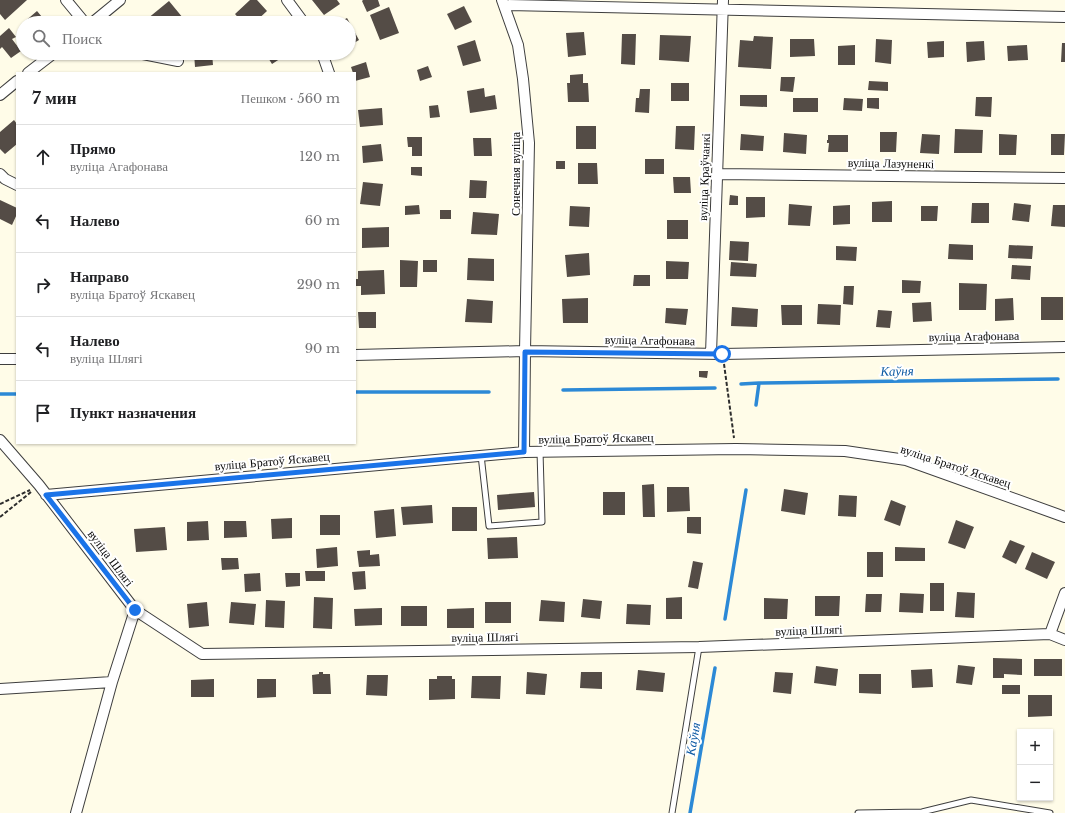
<!DOCTYPE html>
<html lang="ru">
<head>
<meta charset="utf-8">
<style>
	:root { --surface:#fff; --page:#f6f6f6; --text:#202124; --muted:#757577; --line:#e0e0e0 }
	body { margin:0; font-family:"Libre Baskerville",serif; background:var(--page); color:var(--text) }
	.controls { position:absolute; right:12px; bottom:12px; display:grid; overflow:hidden; border-radius:0px; box-shadow:0 1px 3px #0004 }
	.controls button { width:36px; height:36px; display:grid; place-items:center; padding:0; border:0; border-bottom:1px solid var(--line); background:var(--surface); color:var(--text); font:20px sans-serif }
	.stop { position:absolute; width:12px; height:12px; margin:-9px; border:3px solid #1a73e8; border-radius:50%; background:#fff }
	.stop.end { background:#1a73e8; border-color:#fff; box-shadow:0 1px 4px #0008 }
	.list { margin:0; padding:0; list-style:none }
	h2 { display:flex; justify-content:space-between; align-items:center; height:52px; margin:0; padding:0 16px; font-size:17px }
	h2 small { font-size:13px; font-weight:400; color:var(--muted) }
	.list li { display:grid; grid-template-columns:26px 1fr auto; gap:12px; align-items:center; box-sizing:border-box; height:64px; padding:0 16px; border-top:1px solid var(--line) }
	.list b { display:block; font-size:15px; white-space:nowrap }
	.list p { margin:0; font-size:13px; white-space:nowrap; color:var(--muted) }
	.list em { font-size:13px; font-style:normal; color:var(--muted) }
	.icon { flex:none; width:22px; height:22px; fill:none; stroke:currentColor; stroke-width:2; stroke-linecap:round; stroke-linejoin:round }
	.map { position:relative; flex:none; width:1065px; height:813px; overflow:hidden }
	.search { position:absolute; background:var(--surface); box-shadow:0 1px 3px #0004; left:16px; top:16px; width:340px; height:44px; display:flex; align-items:center; gap:10px; box-sizing:border-box; padding:0 14px; border-radius:22px; color:var(--muted); font-size:15px }
	.panel { position:absolute; background:var(--surface); box-shadow:0 1px 3px #0004; left:16px; top:72px; width:340px; height:372px; border-radius:0px }
	.map>svg:first-child { display:block }
</style>
</head>
<body>
<div class="map">
<svg width="1065" height="813" viewBox="0 0 1065 813">
	<rect width="100%" height="100%" fill="#fffce8"/>
	<g fill="none" stroke-linecap="round" stroke-linejoin="round">
		<path stroke="#2c89d6" stroke-width="3.5" d="M741 384 759 383
			M563 390 715 388
			M355 392H489
			M0 394H17
			M756 405 759 383 1058 379
			M725 619 746 490
			M690 813 715 668"/>
	</g>
	<path fill="#544c46" d="M0 0H27L5 20 0 14Z
		M250 0H257L267 11 254 23H243L235 14Z
		M312 0H337L340 4 324 15Z
		M363 0H378L380 6 367 12 362 1Z
		M169 1 183 18 178 23H151L147 19Z
		M464 6 472 22 455 30 447 14Z
		M389 7 399 33 380 40 370 15Z
		M37 11 47 23H23Z
		M347 18 359 40 349 46V23H338Z
		M9 28 16 37 12 39 21 51 11 58 2 47 0 49V36Z
		M584 32 586 55 568 57 566 33Z
		M622 34H636L635 65 621 64Z
		M660 35 691 36 689 62 659 60Z
		M754 36 773 37 771 69 738 67 740 40 753 41Z
		M790 39H814L815 56 790 57Z
		M876 39 892 40 891 64 875 62Z
		M475 40 481 61 463 66 457 46Z
		M944 41V57L928 58 927 42Z
		M984 41 985 60 967 62 966 42Z
		M1062 43H1065V62H1061Z
		M855 45V65H838V46Z
		M1027 45 1028 60 1008 61 1007 46Z
		M194 53H212L213 65 195 67Z
		M265 53H289L272 64Z
		M366 62 370 77 355 81V73H353L351 67Z
		M428 66 432 77 420 81 417 70Z
		M583 74V83H588L589 102H568L567 83H570V75Z
		M781 77H795L793 92 780 91Z
		M869 81 888 82V91L868 90Z
		M671 83H689V101H671Z
		M484 88 485 97 495 95 497 109 470 113 467 91Z
		M640 89H650L649 113 635 112 636 98H639Z
		M740 95H767V107L740 106Z
		M976 97H992L991 117 975 116Z
		M793 98H818V112H793Z
		M844 98 863 99 862 111 843 110Z
		M867 98H879V109L867 108Z
		M438 105 440 117 430 118 429 106Z
		M382 108 383 125 360 127 358 110Z
		M14 120 17 124V144L5 154 0 149V132Z
		M576 126H596V149H576Z
		M676 126H695L694 150 675 149Z
		M955 129 983 130 982 153H954Z
		M880 132H897L896 152H880Z
		M784 133 807 135 806 154 783 152Z
		M741 134 764 136 763 151 740 150Z
		M922 134 940 135 939 154 920 153Z
		M999 134 1017 135 1016 155H999Z
		M1051 134H1065L1064 155H1051Z
		M828 135H848V152H828L829 143H827V140H828Z
		M407 137H422V156H412V147H408Z
		M473 138H491L492 156H474Z
		M381 144 383 161 363 163 362 146Z
		M645 159H664V174H645Z
		M556 161H565V169H556Z
		M578 163H597L598 184H578Z
		M411 167H422V176L411 175Z
		M673 177H690L691 193H674Z
		M470 180 487 181 486 198H469Z
		M363 182 383 184 380 206 360 204Z
		M730 195 738 196V205H729Z
		M746 197H765V217L746 218Z
		M0 200 17 208V214L12 225 0 219Z
		M892 201V222H872V202Z
		M972 203H989V223H971Z
		M1014 203 1031 205 1029 222 1012 220Z
		M789 204 812 206 810 226 788 225Z
		M419 205 420 214 405 215V206Z
		M850 205V224L833 225V206Z
		M1053 205H1065V227L1051 226Z
		M570 206 590 207 589 227 569 226Z
		M921 206H938L937 221H921Z
		M440 210H451V219H440Z
		M473 212 499 214 497 235 471 234Z
		M667 220H688V239H667Z
		M389 227V247L362 248V228Z
		M730 241 749 242 748 261 729 260Z
		M949 244 973 245V260L948 259Z
		M1009 245 1033 246 1032 259 1008 258Z
		M836 246 857 247 856 261 836 260Z
		M589 253 590 275 567 277 565 255Z
		M468 258 494 259V281L467 280Z
		M400 260 418 261 417 287H400Z
		M423 260H437V272H423Z
		M666 261 689 262 688 279H666Z
		M731 262 757 264 756 277 730 276Z
		M1012 265 1031 266 1030 280 1011 279Z
		M384 270 385 294 361 295V286H355V279H358V271Z
		M634 275H650V286H633Z
		M902 280 921 281 920 293H902Z
		M959 283 987 284 986 310H959Z
		M844 286H854L853 305 843 304Z
		M1041 297H1063V320H1041Z
		M588 298V323H563L562 299Z
		M1013 298 1014 320 995 321V299Z
		M467 299 493 301 492 323 465 322Z
		M931 302 932 321 913 322 912 303Z
		M818 304 841 305 840 325 817 324Z
		M781 305H802V325H782Z
		M732 307 758 309 757 327 731 326Z
		M666 308 688 309 686 325 665 323Z
		M878 310 892 311 890 328 876 327Z
		M358 312H376V328H359Z
		M699 371H708L707 378 699 377Z
		M654 484 655 517H643L642 485Z
		M667 487H689L690 511 667 512Z
		M784 489 808 493 805 515 781 511Z
		M534 492 535 507 498 510 497 495Z
		M603 492H625V515H603Z
		M839 495 857 496 856 517 838 516Z
		M891 500 906 506 900 526 884 520Z
		M432 505 433 523 403 525 401 507Z
		M452 507H477V531H452Z
		M394 509 396 536 376 538 374 511Z
		M320 515H340V535H320Z
		M687 517H701V534L687 533Z
		M292 518V538L272 539 271 519Z
		M956 520 974 527 965 549 948 543Z
		M208 521 209 540 187 541V522Z
		M224 521H246L247 537 224 538Z
		M165 527 167 550 136 552 134 529Z
		M517 537 518 558 488 559 487 538Z
		M1010 540 1025 546 1016 564 1002 557Z
		M337 547 338 566 317 568 316 549Z
		M895 547 925 548V561H895Z
		M370 550V555L379 554 380 566 359 567 357 551Z
		M867 552H883V577H867Z
		M1032 552 1055 562 1047 579 1025 569Z
		M221 558H238L239 569 222 570Z
		M693 561 703 563 698 589 688 587Z
		M305 571H325V581H306Z
		M365 571 366 589 354 590 352 572Z
		M260 573 261 591 245 592 244 574Z
		M285 573H300V586L286 587Z
		M930 583H944V611H930Z
		M957 592 975 593 974 618 955 617Z
		M900 593 924 594 923 613 899 612Z
		M866 594H882L881 612H865Z
		M815 596H840L839 616H815Z
		M314 597 333 598 332 629 313 628Z
		M682 597V619H666V598Z
		M764 598 788 599 787 619H764Z
		M583 599 602 601 600 619 581 617Z
		M266 600 285 601 284 628 265 627Z
		M541 600 565 602 564 622 539 621Z
		M207 602 209 626 189 628 187 604Z
		M231 602 256 604 254 625 229 623Z
		M485 602H511V623H485Z
		M627 604 651 605 650 625 626 624Z
		M401 606H427V626H401Z
		M382 608V625L355 626 354 609Z
		M474 608V628H447V609Z
		M993 658 1022 659V675L1004 674V678H993Z
		M1034 659H1062V676H1034Z
		M958 665 975 667 972 685 956 683Z
		M816 666 838 669 836 686 814 683Z
		M932 669 933 687 912 688 911 670Z
		M638 670 665 673 663 692 636 690Z
		M319 672H323V674H330L331 694H313L312 675 319 674Z
		M527 672 547 674 545 695 526 694Z
		M581 672H602V689L580 688Z
		M775 672 793 673 791 694 773 692Z
		M859 674H881V694L859 693Z
		M367 675H388L387 696 366 695Z
		M437 676H452V679H455V699L429 700V679H437Z
		M472 676H501L500 699 471 698Z
		M214 679V697H191V680Z
		M257 679H276V697L257 698Z
		M1002 685H1020V694H1002Z
		M1028 695H1052V716L1028 717Z"/>
	<g fill="none" stroke-linecap="round" stroke-linejoin="round">
		<g stroke="#3e3e3e" stroke-width="7">
			<path id="service" d="M481 455 489 526 542 522 540 451
				M672 813 699 647
				M858 813 922 812 971 800 1050 813"/>
		</g>
		<g stroke="#3e3e3e" stroke-width="12">
			<path id="minor" d="M66 0 85 23
				M287 0 304 23
				M502 0 518 45 523 79 529 143 525 351 524 452
				M504 5 1065 17
				M92 23 120 0
				M138 53 178 61
				M322 53 329 73
				M28 73 54 53
				M0 95 17 81
				M0 174 5 179 17 185
				M717 174 1065 178
				M711 354 723 0
				M355 355 525 351 722 354 1065 347
				M0 359H17
				M0 440 39 485 135 610 202 654 699 647 1050 634 1065 640
				M46 495 524 452 736 449 845 451 906 460 1065 517
				M1050 634 1065 593
				M0 689 112 682
				M76 813 112 682 135 610"/>
		</g>
		<path stroke="#2d2d2d" stroke-width="2" stroke-dasharray="4 2" stroke-linecap="butt" d="M724 364 734 438
			M0 504 30 490
			M0 517 31 492"/>
		<use href="#service" stroke="#fff" stroke-width="5"/>
		<use href="#minor" stroke="#fff" stroke-width="10"/>
	</g>
	<g fill="none" stroke-linecap="round" stroke-linejoin="round">
		<path stroke="#1a73e8" stroke-width="5" d="M135 610 46 495 524 452 525 352 722 354"/>
	</g>
	<g text-anchor="middle" dominant-baseline="central" stroke-width="4" stroke-linejoin="round" paint-order="stroke">
		<g font-size="12" fill="#0b0b0b" stroke="#fff">
			<text transform="translate(891 163) rotate(1)">вуліца Лазуненкі</text>
			<text transform="translate(515 174) rotate(-90)">Сонечная вуліца</text>
			<text transform="translate(704 177) rotate(-88)">вуліца Краўчанкі</text>
			<text transform="translate(974 336) rotate(-1)">вуліца Агафонава</text>
			<text transform="translate(650 340) rotate(1)">вуліца Агафонава</text>
			<text transform="translate(596 438) rotate(-1)">вуліца Братоў Яскавец</text>
			<text transform="translate(272 461) rotate(-5)">вуліца Братоў Яскавец</text>
			<text transform="translate(956 466) rotate(18)">вуліца Братоў Яскавец</text>
			<text transform="translate(111 558) rotate(53)">вуліца Шлягі</text>
			<text transform="translate(809 630) rotate(-2)">вуліца Шлягі</text>
			<text transform="translate(485 637) rotate(-1)">вуліца Шлягі</text>
		</g>
		<g font-size="13" font-style="italic" fill="#0d5aa3" stroke="#fff">
			<text transform="translate(897 371) rotate(-1)">Каўня</text>
			<text transform="translate(693 739) rotate(-80)">Каўня</text>
		</g>
	</g>
</svg>
<div class="controls">
<button>+</button>
<button>−</button>
</div>
<div class="stop" style="left:722px;top:354px"></div>
<div class="stop end" style="left:135px;top:610px"></div>
<div class="search"><svg class="icon" aria-label="search" viewBox="0 0 24 24"><circle cx="10" cy="10" r="6"/><path d="M15 15l6 6"/></svg>Поиск</div>
<section class="panel">
<h2>7 мин<small>Пешком · 560 m</small></h2>
<ul class="list">
<li><svg class="icon" aria-label="ahead" viewBox="0 0 24 24"><path d="M12 20V5M6 11l6-6 6 6"/></svg><div><b>Прямо</b><p>вуліца Агафонава</p></div><em>120 m</em></li>
<li><svg class="icon" aria-label="left" viewBox="0 0 24 24"><path d="M17 20v-9H6M10 6l-5 5 5 5"/></svg><div><b>Налево</b></div><em>60 m</em></li>
<li><svg class="icon" aria-label="right" viewBox="0 0 24 24"><path d="M7 20v-9h11M14 6l5 5-5 5"/></svg><div><b>Направо</b><p>вуліца Братоў Яскавец</p></div><em>290 m</em></li>
<li><svg class="icon" aria-label="left" viewBox="0 0 24 24"><path d="M17 20v-9H6M10 6l-5 5 5 5"/></svg><div><b>Налево</b><p>вуліца Шлягі</p></div><em>90 m</em></li>
<li><svg class="icon" aria-label="arrive" viewBox="0 0 24 24"><path d="M6 21V4h12l-3 4 3 4H6"/></svg><div><b>Пункт назначения</b></div></li>
</ul>
</section>
</div>
</body>
</html>
